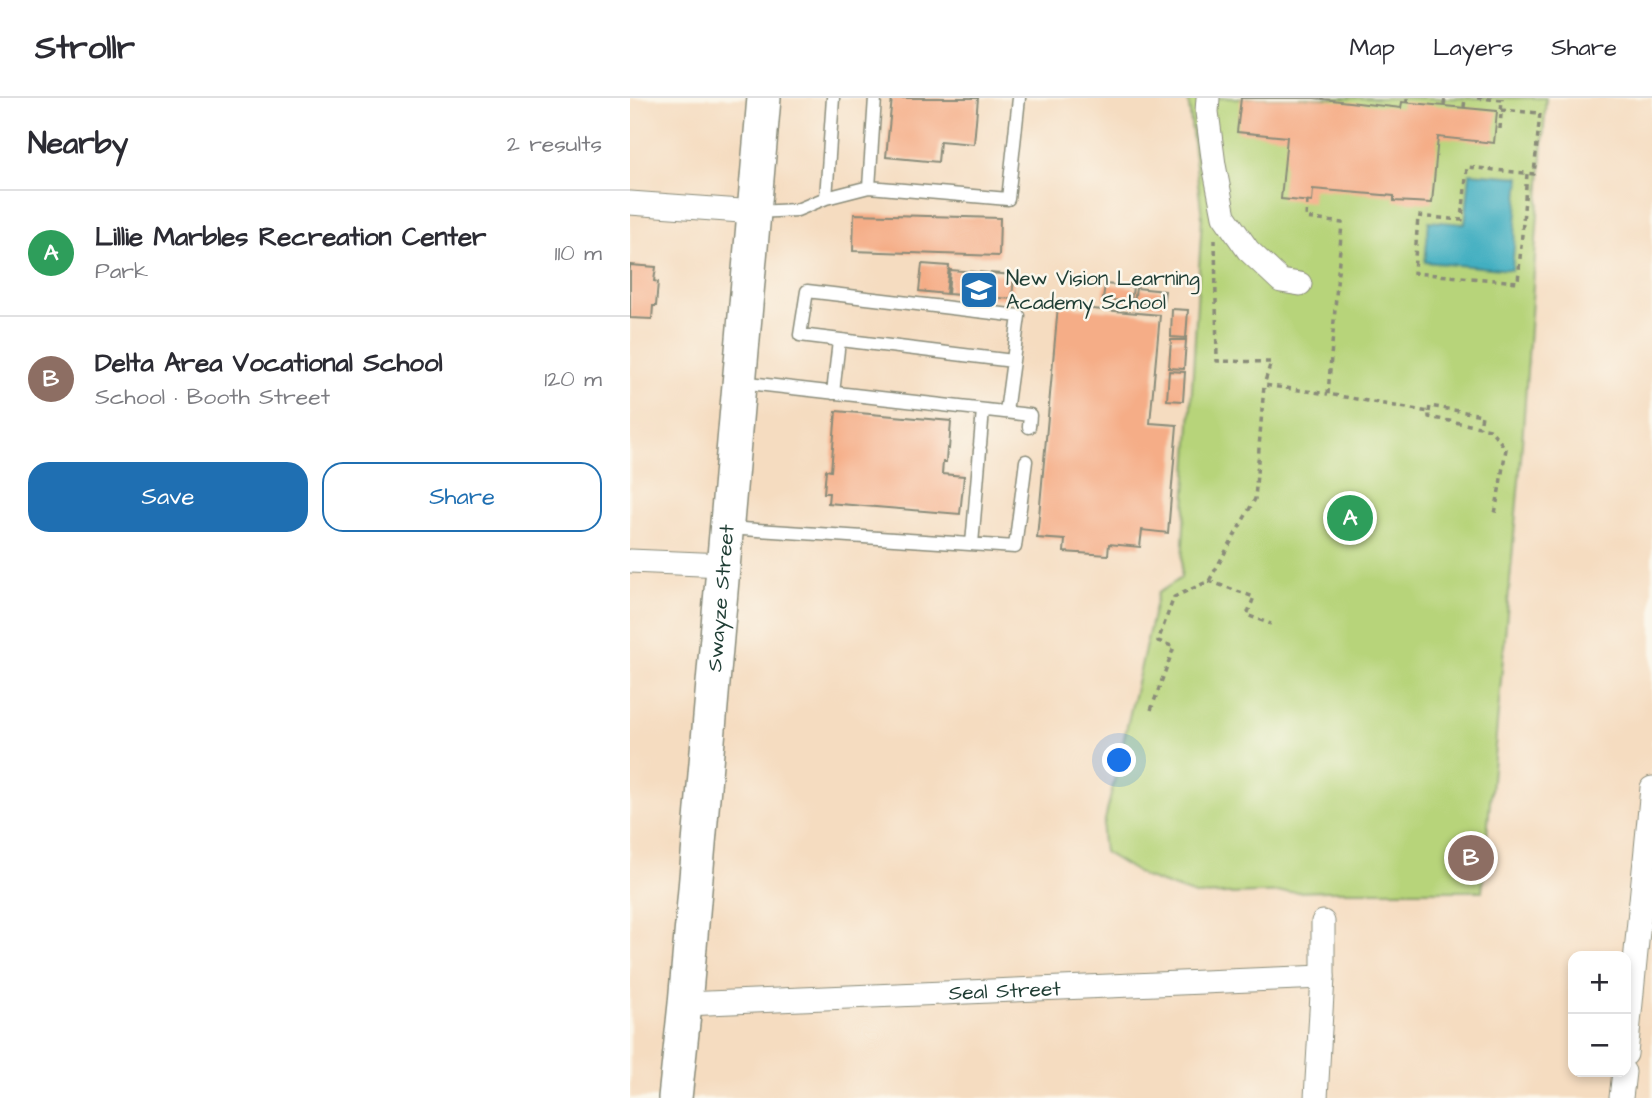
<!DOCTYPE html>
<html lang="en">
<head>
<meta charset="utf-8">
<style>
	:root { --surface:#fff; --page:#f2f2f3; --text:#2b2b33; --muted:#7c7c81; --line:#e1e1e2; --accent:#1f6fb2 }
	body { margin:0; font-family:"Architects Daughter",sans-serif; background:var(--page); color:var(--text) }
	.controls { position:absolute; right:21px; bottom:21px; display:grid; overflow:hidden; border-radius:14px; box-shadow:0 4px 10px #0003 }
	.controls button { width:63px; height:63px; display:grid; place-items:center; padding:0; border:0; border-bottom:2px solid var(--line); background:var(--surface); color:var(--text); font:35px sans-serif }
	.you { position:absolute; left:490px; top:663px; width:24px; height:24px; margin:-18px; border:5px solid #fff; border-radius:50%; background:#1a73e8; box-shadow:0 0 0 10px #1a73e833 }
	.badge { display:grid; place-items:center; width:46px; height:46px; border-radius:50%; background:var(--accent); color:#fff; font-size:23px; font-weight:700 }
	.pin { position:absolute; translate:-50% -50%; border:4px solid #fff; box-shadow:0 2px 7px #0006 }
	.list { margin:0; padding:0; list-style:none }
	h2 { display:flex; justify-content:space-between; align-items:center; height:91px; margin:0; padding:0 28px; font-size:30px }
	h2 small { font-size:23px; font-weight:400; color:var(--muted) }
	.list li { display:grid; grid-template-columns:46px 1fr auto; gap:21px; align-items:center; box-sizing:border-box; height:126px; padding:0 28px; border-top:2px solid var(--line) }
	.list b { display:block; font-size:26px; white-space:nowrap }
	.list p { margin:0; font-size:23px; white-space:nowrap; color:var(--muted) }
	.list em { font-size:23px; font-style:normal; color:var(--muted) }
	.actions { display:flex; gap:14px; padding:21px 28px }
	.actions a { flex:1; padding:16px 0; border:2px solid var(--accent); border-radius:21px; text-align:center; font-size:24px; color:var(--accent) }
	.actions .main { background:var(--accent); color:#fff }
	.map { position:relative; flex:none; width:1022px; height:1000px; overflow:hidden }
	header { display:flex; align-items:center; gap:42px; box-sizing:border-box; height:98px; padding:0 35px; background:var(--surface); border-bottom:2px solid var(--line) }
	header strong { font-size:33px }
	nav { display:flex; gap:38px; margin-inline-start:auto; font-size:24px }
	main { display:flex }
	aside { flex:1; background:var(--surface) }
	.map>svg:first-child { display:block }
</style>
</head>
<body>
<header>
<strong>Strollr</strong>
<nav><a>Map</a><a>Layers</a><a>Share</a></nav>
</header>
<main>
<aside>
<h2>Nearby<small>2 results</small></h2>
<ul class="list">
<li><span class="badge" style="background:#2e9e5b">A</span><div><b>Lillie Marbles Recreation Center</b><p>Park</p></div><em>110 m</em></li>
<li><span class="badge" style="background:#8d6e63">B</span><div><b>Delta Area Vocational School</b><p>School · Booth Street</p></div><em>120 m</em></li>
</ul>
<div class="actions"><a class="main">Save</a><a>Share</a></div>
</aside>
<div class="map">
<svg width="1022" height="1000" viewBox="0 0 1022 1000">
	<rect width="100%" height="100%" fill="#fbf7ec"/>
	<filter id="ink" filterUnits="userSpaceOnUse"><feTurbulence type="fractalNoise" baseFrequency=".0143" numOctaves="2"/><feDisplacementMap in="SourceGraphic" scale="14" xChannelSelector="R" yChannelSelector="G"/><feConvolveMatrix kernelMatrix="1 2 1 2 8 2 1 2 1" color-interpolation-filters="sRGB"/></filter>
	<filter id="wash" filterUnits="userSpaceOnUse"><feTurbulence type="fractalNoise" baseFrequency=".00686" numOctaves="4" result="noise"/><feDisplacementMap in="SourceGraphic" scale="28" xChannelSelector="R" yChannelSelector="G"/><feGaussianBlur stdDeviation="1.57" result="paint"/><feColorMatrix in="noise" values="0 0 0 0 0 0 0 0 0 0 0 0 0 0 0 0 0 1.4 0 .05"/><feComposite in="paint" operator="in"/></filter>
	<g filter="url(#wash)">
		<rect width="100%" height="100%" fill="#f5dcc0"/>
		<path fill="#b7d47a" stroke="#6b8857" stroke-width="2" d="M558 0H916L891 360 852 793H697L565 797 515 779 474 754 472 735 528 495 551 480 572 119Z"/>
		<path fill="#43afc1" stroke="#31767a" stroke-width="2" d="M840 75 890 79 882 172 795 164 799 123 835 126Z"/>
		<g id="blocks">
			<path fill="#f5ad87" d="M262 0H348L344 46 310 43 308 64 256 59Z
				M611 0H684L771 10 772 4 867 13 864 45 808 39 802 105 764 103V98L683 91 682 104 651 101 657 39 607 34Z
				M224 116 370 120 369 158 223 153Z
				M292 166 319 168 316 196 289 193Z
				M0 167 26 169 24 183 28 184 26 208H23L22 221 0 220Z
				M320 172 384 177 382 201 318 196Z
				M475 186 503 189 501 204 473 201Z
				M506 190 535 193 533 208 504 205Z
				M428 208 530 217 520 325 547 327 538 435 512 432 510 449 479 446 478 457 434 454 435 442 407 440Z
				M542 211 558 212 556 240 541 239Z
				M541 242H556L554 271 539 270Z
				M539 273 555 274 553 303 537 302Z
				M206 313 321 323 319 351 317 350 316 364H313L312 376 334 378 330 416 198 405 199 395H194L196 372 201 373Z"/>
		</g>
	</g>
	<g filter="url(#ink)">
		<use href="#blocks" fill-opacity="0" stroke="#8a8c7a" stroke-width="2"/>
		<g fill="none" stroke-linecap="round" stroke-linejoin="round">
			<g stroke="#8a8c7a" stroke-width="15">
				<path id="lane" d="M239 89 245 0
					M196 100 239 89 378 101 389 0
					M125 114 167 112 196 100 203 0
					M110 284 400 317 399 329
					M203 295 209 243
					M376 314 389 218 177 193 170 237 383 263
					M350 347 353 312
					M98 430 385 449 396 363
					M342 446 350 352"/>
			</g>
			<g stroke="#8a8c7a" stroke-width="25">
				<g id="street">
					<path d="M578 0 577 14 584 67 594 118 618 152 651 183 670 186"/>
					<path d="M0 105 125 114"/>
					<path d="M0 463 94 467"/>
					<path id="s1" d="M55 906 693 879"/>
					<path d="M996 956 1022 690"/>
					<path d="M686 1000 693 879V824"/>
					<path d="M991 1000 994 974"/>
				</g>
			</g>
			<g stroke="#8a8c7a" stroke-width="36">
				<g id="secondary">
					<path id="s2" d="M45 1000 55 906 134 0"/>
				</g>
			</g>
			<path stroke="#8a8c7a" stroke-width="3.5" stroke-dasharray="5 5" stroke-linecap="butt" d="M847 0 872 2
				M777 5V0
				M814 7 815 0
				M834 9 835 0
				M871 12 910 15 904 76 837 69 832 122 788 118 784 175 888 184 897 76
				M870 31 872 0
				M677 103 676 120 712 125 698 296 799 314V319L860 331 876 351 865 416
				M585 141 587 263 641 264 634 287
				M799 314 800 308 852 317 850 329
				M579 483 624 499 617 517 641 526
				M521 612 544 549 528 543 544 499 579 483 625 401 634 287 698 296"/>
			<use href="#lane" stroke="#fff" stroke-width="12"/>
			<use href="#street" stroke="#fff" stroke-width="23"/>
			<use href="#secondary" stroke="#fff" stroke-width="33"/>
		</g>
	</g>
	<defs>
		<g id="school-square" transform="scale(2.0125)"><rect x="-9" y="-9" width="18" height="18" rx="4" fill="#1f6fb2" stroke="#fbf7ec"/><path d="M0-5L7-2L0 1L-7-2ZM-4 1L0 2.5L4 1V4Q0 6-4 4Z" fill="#fff"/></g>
	</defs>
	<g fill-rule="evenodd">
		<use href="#school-square" x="349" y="192"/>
	</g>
	<g text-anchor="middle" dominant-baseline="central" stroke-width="5" stroke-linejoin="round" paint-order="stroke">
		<g font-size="21" fill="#1f3d34" stroke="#fbf7ec" text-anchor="start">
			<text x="376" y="180">New Vision Learning<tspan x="376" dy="24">Academy School</tspan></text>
		</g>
		<g font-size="21" fill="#1f3d34" stroke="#fbf7ec">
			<text stroke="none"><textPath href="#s2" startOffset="502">Swayze Street</textPath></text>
			<text stroke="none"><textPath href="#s1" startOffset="320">Seal Street</textPath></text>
		</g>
	</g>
</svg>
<div class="controls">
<button>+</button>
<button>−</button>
</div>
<div class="you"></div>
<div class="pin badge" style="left:720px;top:420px;background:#2e9e5b">A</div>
<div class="pin badge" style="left:841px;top:760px;background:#8d6e63">B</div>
</div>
</main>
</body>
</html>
